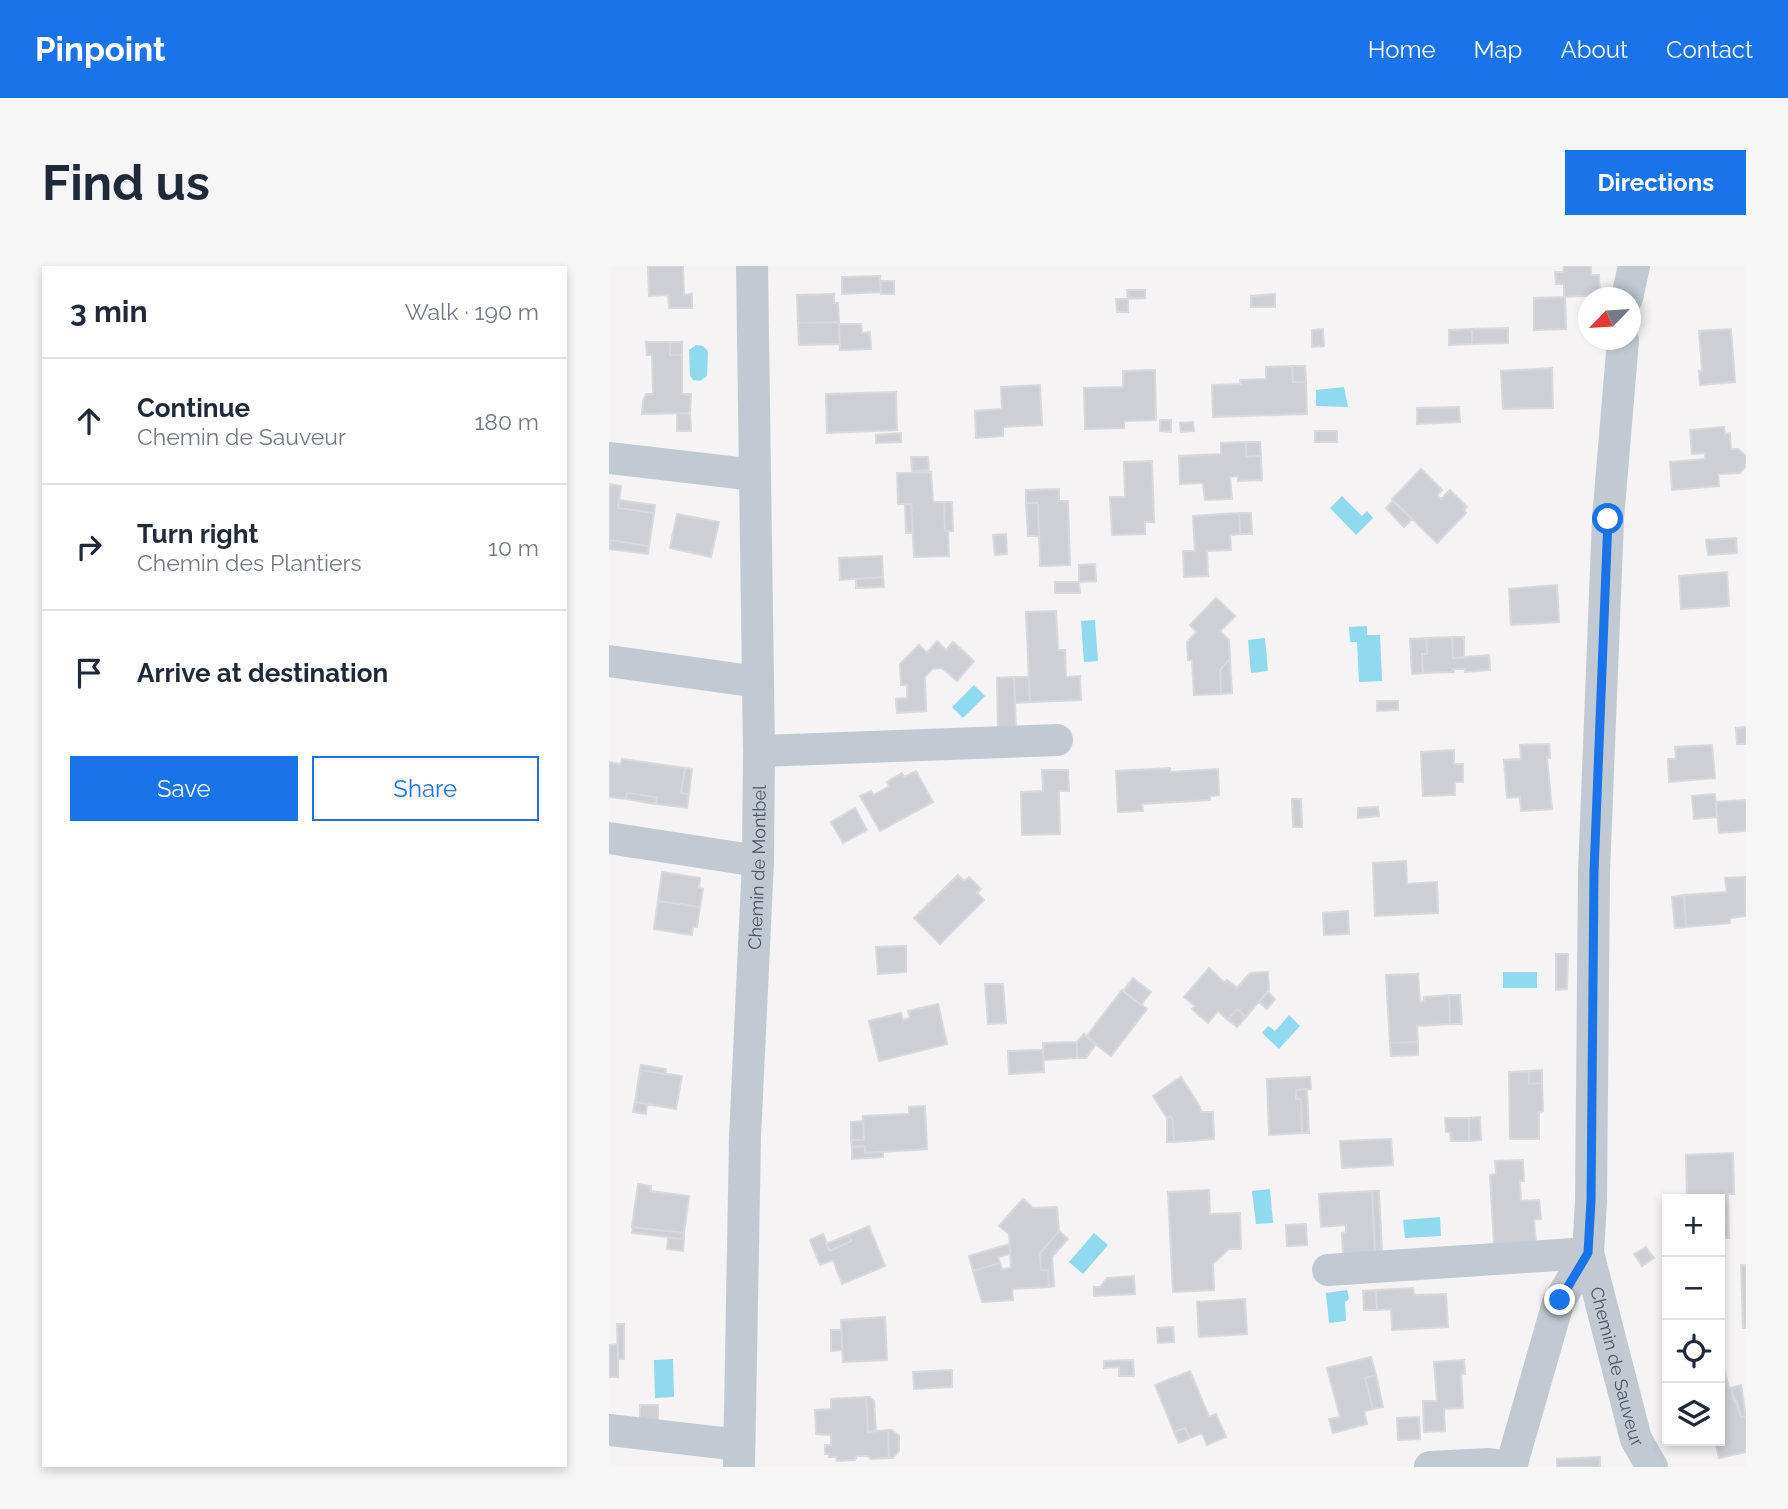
<!DOCTYPE html>
<html lang="en">
<head>
<meta charset="utf-8">
<style>
	:root { --surface:#fff; --page:#f6f6f7; --text:#1f2937; --muted:#747a83; --line:#e0e1e3; --accent:#1a73e8 }
	body { margin:0; font-family:Raleway,sans-serif; background:var(--page); color:var(--text) }
	.controls { position:absolute; right:21px; bottom:21px; display:grid; overflow:hidden; border-radius:0px; box-shadow:0 4px 10px #0003 }
	.controls button { width:63px; height:63px; display:grid; place-items:center; padding:0; border:0; border-bottom:2px solid var(--line); background:var(--surface); color:var(--text); font:35px sans-serif }
	.compass { position:absolute; left:969px; top:21px; width:63px; height:63px; border-radius:50%; background:var(--surface); box-shadow:0 4px 10px #0003; rotate:245deg }
	.stop { position:absolute; width:21px; height:21px; margin:-16px; border:5px solid #1a73e8; border-radius:50%; background:#fff }
	.stop.end { background:#1a73e8; border-color:#fff; box-shadow:0 2px 7px #0008 }
	.list { margin:0; padding:0; list-style:none }
	h2 { display:flex; justify-content:space-between; align-items:center; height:91px; margin:0; padding:0 28px; font-size:30px }
	h2 small { font-size:23px; font-weight:400; color:var(--muted) }
	.list li { display:grid; grid-template-columns:46px 1fr auto; gap:21px; align-items:center; box-sizing:border-box; height:126px; padding:0 28px; border-top:2px solid var(--line) }
	.list b { display:block; font-size:26px; white-space:nowrap }
	.list p { margin:0; font-size:23px; white-space:nowrap; color:var(--muted) }
	.list em { font-size:23px; font-style:normal; color:var(--muted) }
	.actions { display:flex; gap:14px; padding:21px 28px }
	.actions a { flex:1; padding:16px 0; border:2px solid var(--accent); border-radius:0px; text-align:center; font-size:24px; color:var(--accent) }
	.actions .main { background:var(--accent); color:#fff }
	.icon { flex:none; width:38px; height:38px; fill:none; stroke:currentColor; stroke-width:2; stroke-linecap:round; stroke-linejoin:round }
	.map { position:relative; flex:none; width:1137px; height:1201px; overflow:hidden; border-radius:0px }
	header { display:flex; align-items:center; gap:42px; box-sizing:border-box; height:98px; padding:0 35px; background:var(--accent); color:#fff }
	header strong { font-size:33px }
	nav { display:flex; gap:38px; margin-inline-start:auto; font-size:24px }
	.intro { display:flex; align-items:center; justify-content:space-between; box-sizing:border-box; height:168px; padding:0 42px }
	h1 { margin:0; font-size:49px }
	.button { padding:18px 32px; border-radius:0px; background:var(--accent); color:#fff; font-size:24px; font-weight:700 }
	main { display:flex; gap:42px; padding:0 42px }
	aside { flex:1; background:var(--surface); border-radius:0px; box-shadow:0 4px 10px #0003 }
	.map>svg:first-child { display:block }
</style>
</head>
<body>
<header>
<strong>Pinpoint</strong>
<nav><a>Home</a><a>Map</a><a>About</a><a>Contact</a></nav>
</header>
<div class="intro"><h1>Find us</h1><a class="button">Directions</a></div>
<main>
<aside>
<h2>3 min<small>Walk · 190 m</small></h2>
<ul class="list">
<li><svg class="icon" aria-label="ahead" viewBox="0 0 24 24"><path d="M12 20V5M6 11l6-6 6 6"/></svg><div><b>Continue</b><p>Chemin de Sauveur</p></div><em>180 m</em></li>
<li><svg class="icon" aria-label="right" viewBox="0 0 24 24"><path d="M7 20v-9h11M14 6l5 5-5 5"/></svg><div><b>Turn right</b><p>Chemin des Plantiers</p></div><em>10 m</em></li>
<li><svg class="icon" aria-label="arrive" viewBox="0 0 24 24"><path d="M6 21V4h12l-3 4 3 4H6"/></svg><div><b>Arrive at destination</b></div></li>
</ul>
<div class="actions"><a class="main">Save</a><a>Share</a></div>
</aside>
<div class="map">
<svg width="1137" height="1201" viewBox="0 0 1137 1201">
	<rect width="100%" height="100%" fill="#f5f3f3"/>
	<path fill="#90daee" d="M87 79 94 80 99 85 98 110 91 115 84 114 81 110 80 84Z
		M735 121 739 141 707 140V124Z
		M733 230 753 250 758 245 764 252 747 269 721 242Z
		M486 354 489 395 475 396 472 355Z
		M758 360V369H771L773 415 750 416 748 376H741L740 361Z
		M656 372 659 405 642 407 639 374Z
		M365 419 376 430 354 452 343 441Z
		M894 706H928V722H894Z
		M680 749 691 760 670 783 653 767 659 760 666 765Z
		M661 923 664 957 647 958 643 925Z
		M831 951 832 970 796 972 794 954Z
		M485 967 499 979 474 1008 460 996Z
		M738 1024 740 1033 736 1036 737 1055 720 1057 717 1027Z
		M64 1093 65 1131 46 1132 45 1094Z"/>
	<path fill="#cdcfd5" stroke="#d7d9de" stroke-width="2" d="M39 0H74L75 29 83 28V42H60L59 29 40 30Z
		M955 0H982V9H990L991 29 955 31V18H947L946 6H954Z
		M271 10 272 26 233 28V11Z
		M271 15H285V28H272Z
		M518 24H536V32L519 33Z
		M225 28V37H229L230 56 189 57 188 29Z
		M666 28V41H642V30Z
		M956 31 957 63 925 64V32Z
		M507 33H519V46H508Z
		M230 56 231 78 190 79 189 57Z
		M230 58H252L253 67 261 66 262 83 231 84Z
		M899 62V77L863 78V63Z
		M714 63 715 80 703 81V64Z
		M863 63V78L840 79V64Z
		M1122 63 1126 116 1091 119 1090 105H1093L1090 65Z
		M37 76H61V89H73V128H82L81 147 33 148 34 135 37 128H44L43 89H38Z
		M61 76H73V89H61Z
		M683 100 684 116H697L698 148 604 151 603 119 632 118 631 114 657 113V101Z
		M683 100H696L697 116H684Z
		M943 102 944 142 894 143 892 105Z
		M546 104 547 154 515 155V162L476 163 475 122 514 121V105Z
		M431 119 433 159 394 161V170L367 172 366 145 393 143 392 121Z
		M287 126 288 164 218 167 217 128Z
		M850 141 851 156 808 158V142Z
		M68 147H81L82 165H68Z
		M551 154H562V166L551 165Z
		M584 156 585 165 572 166 571 157Z
		M1115 161 1116 168 1121 167 1122 183H1129L1137 190V200L1131 207 1109 208 1110 220 1063 224 1061 196 1096 193V187L1083 188 1081 164Z
		M706 165H728V176H706Z
		M292 167V176L267 177V169Z
		M637 176V191L652 190 653 214 629 215V210L621 211 623 233 596 234 594 217 571 218 570 190 612 188V177Z
		M637 176H651L652 190 637 191Z
		M302 191H319L320 204 303 205Z
		M543 195 545 256H536V268L503 269 501 231H516L515 196Z
		M812 203 833 224 828 229 832 233 841 224 858 241 855 244 857 247 828 277 783 233Z
		M322 206 324 236H335L336 265H339L340 290 305 291 302 238H289L288 207Z
		M0 218 12 220 9 242 45 247 40 280 0 274Z
		M450 223V235H459L461 299 431 300 429 237H417V224Z
		M10 234 46 239 45 247 9 242Z
		M784 235 803 253 795 261 777 242Z
		M335 236H343L344 265H336Z
		M417 237H429L430 270H419Z
		M296 238H302L304 267H297Z
		M630 247 631 268 621 269 622 284 598 285 599 310 575 311 574 285H586L584 250Z
		M630 247H642L643 268H631Z
		M68 248 110 256 102 291 61 282Z
		M397 268 398 288 386 289 384 269Z
		M1127 272 1128 287 1099 289 1097 274Z
		M1 274 40 280 39 288 0 283Z
		M273 290 274 311 231 314 230 292Z
		M486 298 487 315 470 316V299Z
		M1118 306 1120 340 1072 343 1070 310Z
		M274 311 275 321 247 322V313Z
		M446 316H470L471 327H446Z
		M948 319 950 356 902 359 900 323Z
		M607 332 626 350 611 365 620 374 621 393 611 404 612 428 585 429 583 394H579L578 376 588 366 581 359Z
		M447 345 449 384H456L457 411 471 410 472 434 421 436 417 346Z
		M843 371 844 392 880 389 881 404 856 406V403H844L845 406 814 407 813 388H818L817 372Z
		M843 371H855V392H844Z
		M817 372 818 388H813L814 407 803 408 801 373Z
		M328 375 337 384 344 376 365 395 348 415 333 402 323 403 316 411 317 445 288 447 287 433 298 432V419H292L291 398 310 379 318 387Z
		M621 393 623 427 612 428 611 404Z
		M405 411H420L421 436 406 437Z
		M405 411 407 464 389 465 388 412Z
		M768 435H789V444L768 445Z
		M1137 461V478H1128L1127 462Z
		M940 478 941 492H938L943 543 912 545 911 531 898 532 895 494 912 493 911 479Z
		M1103 479 1106 512 1060 516 1059 493H1067L1066 481Z
		M845 484V498H854V516H846V529L814 530 812 486Z
		M13 493 76 502 72 527 80 528 78 542 47 538 48 531 18 527 17 533 0 531V496L12 498Z
		M76 502 83 503 80 528 72 527Z
		M561 502V506L609 503 610 529 601 530V534L533 538 534 545 509 546 507 505Z
		M433 504H459L460 525H450L451 568 413 569 412 526 434 525Z
		M307 505 324 536 271 565 251 530 262 525 265 529 280 520 278 516 293 507 295 511Z
		M18 527 48 531 47 538 17 533Z
		M1106 528 1108 551 1085 553 1083 530Z
		M683 533H692L693 561H684Z
		M1137 534V565L1110 567 1107 536Z
		M769 541 770 550 749 552V542Z
		M246 542 258 564 234 577 222 556Z
		M797 595 798 618 828 616 829 647 766 650 764 597Z
		M53 606 91 612 90 622 94 623 91 641 49 635Z
		M349 609 355 615 360 611 372 623 368 627 375 634 331 678 305 652Z
		M1136 611 1137 650 1121 652V657L1077 661 1075 629 1118 626 1116 612Z
		M1075 629 1077 661 1066 662 1063 631Z
		M49 635 91 641 88 661H84L83 669 45 663Z
		M739 645 740 668 715 669 714 647Z
		M297 680V706L269 708 267 681Z
		M947 688H959L958 723 947 724Z
		M600 702 616 717 618 714 628 722 641 707 659 706 660 724 637 751 628 743 619 754 609 745 599 757 583 743 586 740 575 731Z
		M809 708 811 736 815 735V731L840 729 841 758 808 760 809 776 781 777 777 709Z
		M524 712 542 726 532 739 514 725Z
		M376 718H394L397 757 379 758Z
		M513 724 538 743 502 790 477 771Z
		M659 726 666 733 658 743 650 736Z
		M840 729H851L853 758H841Z
		M329 738 338 778 270 795 260 755 292 747 294 754 301 752 299 745Z
		M628 743 637 751 628 761 619 754Z
		M475 768 487 778 477 792H468V776Z
		M468 776V792L434 794V777Z
		M809 776V789L782 790 781 777Z
		M434 784 435 806 400 808 399 785Z
		M32 799 57 803 56 808 31 804Z
		M31 804 73 810 67 843 26 836Z
		M933 804V817L920 818V805Z
		M920 805V818L933 817 934 845 930 846V873H901L900 806Z
		M572 811 591 841 592 846H604L605 873 565 876 564 854 561 850 558 852 544 830Z
		M701 811 702 823 687 824V833H692L693 867 660 869 658 813Z
		M698 823 700 867H693L692 833H687V824Z
		M26 836 38 838 37 848 24 846Z
		M316 840 318 883 256 887V880L243 881 242 874H255L254 850 300 848V841Z
		M561 850 564 854 565 876H558V852Z
		M871 851 872 874 860 875V852Z
		M836 852H860V875H842L841 866H837Z
		M254 855 255 874H242V856Z
		M782 873 784 899 733 902 731 875Z
		M256 880V887L274 886V891L243 893V881Z
		M1124 887 1125 928H1119L1120 972H1111V933H1078L1077 889Z
		M914 894 915 915H911L912 935 930 934 932 953 925 954 927 976 885 979 881 909 887 908 886 895Z
		M29 918 42 920V925L80 930 75 967 23 961Z
		M600 924 601 948 631 947 632 983H620L604 998 605 1024 564 1026 559 926Z
		M763 925 766 987 734 989 733 967 737 966V959L712 961 710 928Z
		M763 925H770L773 987H766Z
		M414 933 424 942 448 941 450 965 431 987 432 1004H439L440 1021 403 1023 404 1034 373 1036 364 1005 391 997 393 1003 402 1002 400 968 390 960Z
		M697 958 698 979 678 980 677 959Z
		M260 960 276 1000 233 1018 224 994 211 999 201 974 214 968 221 985 242 975 239 969Z
		M24 961 75 967V973L23 967Z
		M450 965 459 973 443 991 445 1020 440 1021 439 1004H432L431 987Z
		M239 969 242 975 221 985 217 978Z
		M59 972 75 973 74 985 58 983Z
		M400 978 401 988 389 991 391 997 364 1005 360 990Z
		M1037 981 1045 992 1033 1000 1025 988Z
		M1132 999H1137V1062H1134Z
		M525 1010 526 1028 485 1030V1021H491L498 1012Z
		M804 1022 805 1029 837 1028 839 1061 783 1064 782 1043 768 1044 767 1024Z
		M767 1024 768 1044H755L754 1025Z
		M636 1033 638 1068 590 1071 588 1036Z
		M276 1051 278 1094 234 1096 232 1054Z
		M8 1058H15V1093H9Z
		M564 1061 565 1076 549 1077 548 1062Z
		M222 1064H232L233 1084 222 1085Z
		M9 1078V1111H0V1079Z
		M762 1091 767 1109 756 1112 764 1143 755 1145 758 1158 724 1167 720 1153 731 1151 718 1102Z
		M524 1094 525 1110H510V1101L495 1102V1095Z
		M855 1094 856 1108H852L854 1142 835 1143 836 1165 815 1166 814 1135H828L825 1096Z
		M1111 1102 1115 1103 1120 1122H1122L1125 1136 1128 1135 1132 1151 1137 1150V1186L1110 1192 1106 1175 1103 1177 1102 1175H1111Z
		M343 1104V1121L305 1123 304 1106Z
		M581 1105 600 1151 607 1148 617 1171 598 1179 593 1167 581 1172 576 1162 565 1166 546 1119Z
		M767 1109 774 1141 764 1143 756 1112Z
		M1132 1119 1137 1150 1132 1151 1122 1122Z
		M257 1131H261L265 1135 267 1165 259 1166Z
		M257 1131 259 1166 279 1164 280 1192 262 1193 259 1190H248L246 1194 228 1195 227 1191H220V1188H216V1179H222V1169L207 1168 206 1144 222 1143V1133Z
		M31 1139H49V1157L31 1155Z
		M810 1151 811 1173 789 1174 788 1152Z
		M576 1162 581 1172 570 1177 565 1166Z
		M279 1164H283L290 1170V1185L284 1192H280Z
		M991 1191V1201H948V1193Z"/>
	<g fill="none" stroke-linecap="round" stroke-linejoin="round">
		<g stroke="#c1cad2" stroke-width="32">
			<path d="M1018 32 1025 0"/>
			<path id="s1" d="M1014 74 999 253 985 606 982 935 979 987 1027 1173 1043 1201"/>
			<path d="M0 192 146 209"/>
			<path d="M0 395 149 416"/>
			<path d="M150 485 448 474"/>
			<path d="M0 572 149 595"/>
			<path d="M719 1004 979 987"/>
			<path d="M0 1164 130 1179"/>
			<path id="s2" d="M130 1201 136 871 149 595 150 485 143 0"/>
			<path d="M821 1201 880 1198 902 1201"/>
			<path d="M902 1201 949 1037 979 987"/>
		</g>
	</g>
	<g fill="none" stroke-linecap="round" stroke-linejoin="round">
		<path stroke="#1a73e8" stroke-width="9" d="M951 1034 979 987 982 935 985 606 999 253"/>
	</g>
	<g text-anchor="middle" dominant-baseline="central" stroke-width="5" stroke-linejoin="round" paint-order="stroke">
		<g font-size="18" fill="#4a5661" stroke="#fff">
			<text stroke="none"><textPath href="#s2" startOffset="600">Chemin de Montbel</textPath></text>
			<text stroke="none"><textPath href="#s1" startOffset="1031">Chemin de Sauveur</textPath></text>
		</g>
	</g>
</svg>
<div class="controls">
<button>+</button>
<button>−</button>
<button><svg class="icon" aria-label="locate" viewBox="0 0 24 24"><circle cx="12" cy="12" r="6"/><path d="M12 2v4M12 18v4M2 12h4M18 12h4"/></svg></button>
<button><svg class="icon" aria-label="layers" viewBox="0 0 24 24"><path d="M12 4l9 5-9 5-9-5zM3 14l9 5 9-5"/></svg></button>
</div>
<svg class="compass" viewBox="-18 -18 36 36"><path d="M0-13l5 13h-10z" fill="#e53935"/><path d="M0 13l5-13h-10z" fill="#747a83"/></svg>
<div class="stop" style="left:999px;top:253px"></div>
<div class="stop end" style="left:951px;top:1034px"></div>
</div>
</main>
</body>
</html>
